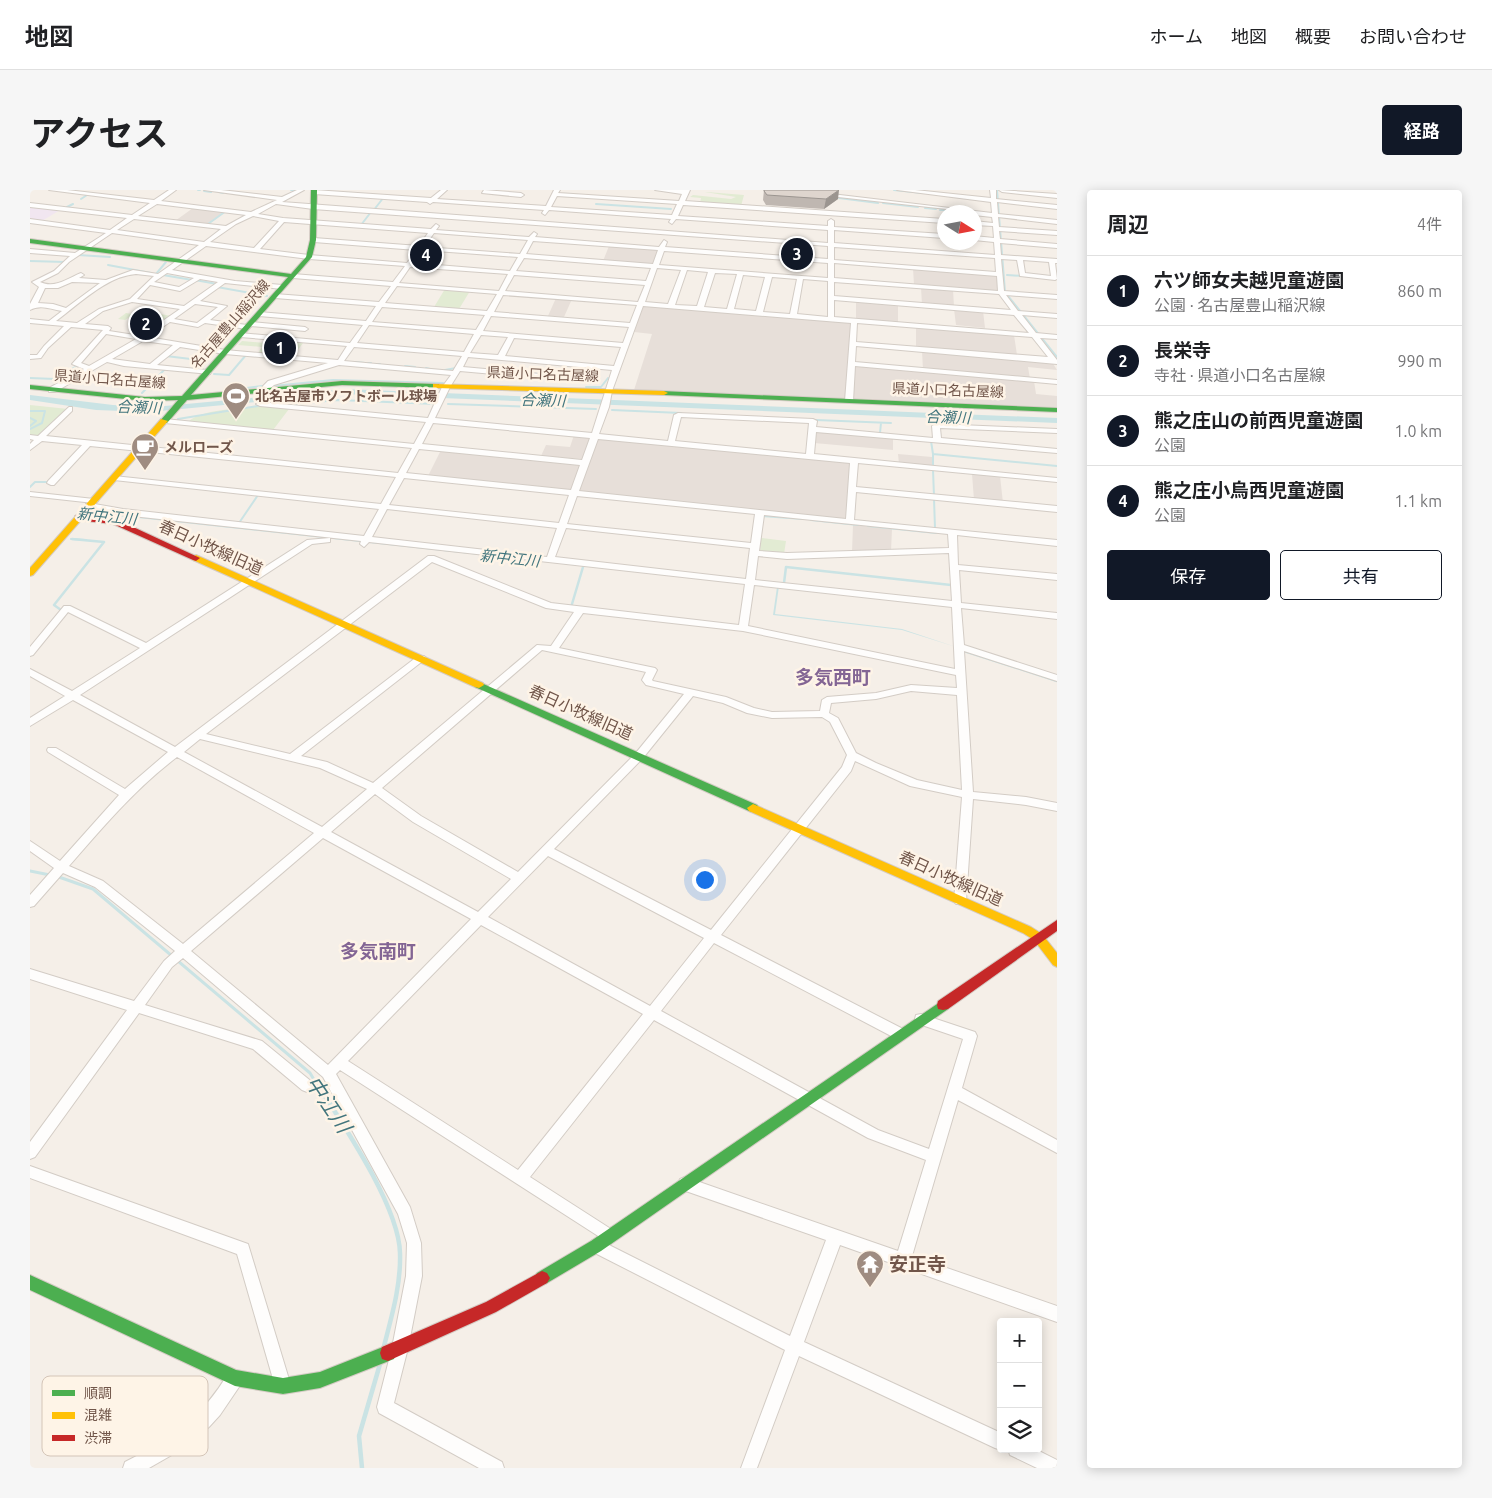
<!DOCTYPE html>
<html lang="ja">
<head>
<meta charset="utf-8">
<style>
	:root { --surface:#fff; --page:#f6f6f6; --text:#202124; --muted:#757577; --line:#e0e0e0; --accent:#111827 }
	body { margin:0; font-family:Ubuntu,"Noto Sans JP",sans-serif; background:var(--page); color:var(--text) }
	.controls { position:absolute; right:15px; bottom:15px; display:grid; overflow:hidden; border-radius:5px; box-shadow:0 2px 12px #0003 }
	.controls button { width:45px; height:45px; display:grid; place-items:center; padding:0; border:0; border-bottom:1px solid var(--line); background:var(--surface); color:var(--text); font:25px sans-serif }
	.compass { position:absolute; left:907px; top:15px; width:45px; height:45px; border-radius:50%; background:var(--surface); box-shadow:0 2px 12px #0003; rotate:101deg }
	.you { position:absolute; left:674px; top:689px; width:18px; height:18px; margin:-12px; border:4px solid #fff; border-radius:50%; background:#1a73e8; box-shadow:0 0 0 8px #1a73e833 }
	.badge { display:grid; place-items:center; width:32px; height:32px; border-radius:50%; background:var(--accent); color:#fff; font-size:16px; font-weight:700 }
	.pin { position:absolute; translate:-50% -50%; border:2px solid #fff; box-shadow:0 1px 5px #0006 }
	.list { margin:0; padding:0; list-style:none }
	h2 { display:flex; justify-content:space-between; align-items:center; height:65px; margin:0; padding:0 20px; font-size:21px }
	h2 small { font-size:16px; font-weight:400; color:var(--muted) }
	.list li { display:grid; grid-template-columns:32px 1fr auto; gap:15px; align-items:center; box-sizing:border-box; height:70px; padding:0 20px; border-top:1px solid var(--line) }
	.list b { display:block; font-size:19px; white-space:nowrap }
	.list p { margin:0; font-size:16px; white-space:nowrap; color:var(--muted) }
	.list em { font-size:16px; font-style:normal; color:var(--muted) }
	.actions { display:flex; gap:10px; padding:15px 20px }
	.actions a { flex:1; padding:11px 0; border:1px solid var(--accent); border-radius:5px; text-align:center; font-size:18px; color:var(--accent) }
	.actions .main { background:var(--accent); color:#fff }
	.icon { flex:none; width:28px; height:28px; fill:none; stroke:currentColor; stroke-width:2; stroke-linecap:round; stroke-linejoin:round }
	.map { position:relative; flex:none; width:1027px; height:1278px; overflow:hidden; border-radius:5px }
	header { display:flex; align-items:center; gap:30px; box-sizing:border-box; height:70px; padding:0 25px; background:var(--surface); border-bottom:1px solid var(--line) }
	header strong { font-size:24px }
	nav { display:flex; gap:28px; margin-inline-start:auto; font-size:18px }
	.intro { display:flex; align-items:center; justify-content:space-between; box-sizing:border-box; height:120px; padding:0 30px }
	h1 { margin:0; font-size:35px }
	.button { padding:12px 22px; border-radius:5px; background:var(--accent); color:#fff; font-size:18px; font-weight:700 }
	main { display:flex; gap:30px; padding:0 30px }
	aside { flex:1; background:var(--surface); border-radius:5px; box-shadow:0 2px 12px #0003 }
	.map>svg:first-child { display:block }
</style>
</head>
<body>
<header>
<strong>地図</strong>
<nav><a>ホーム</a><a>地図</a><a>概要</a><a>お問い合わせ</a></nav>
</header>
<div class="intro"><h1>アクセス</h1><a class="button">経路</a></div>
<main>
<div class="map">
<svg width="1027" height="1278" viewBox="0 0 1027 1278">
	<rect width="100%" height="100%" fill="#f5efe8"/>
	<path fill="#e7dfd9" d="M163 18 195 21 177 35 145 31Z
		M579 56 628 60 623 75 573 71Z
		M883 78 967 86 968 101 884 95Z
		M891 98 923 100 924 116 892 114Z
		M526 108 542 109 534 127 518 126Z
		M826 111 868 116V133L826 129Z
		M613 116 822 133 817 208 604 200 622 144 604 142Z
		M924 119 953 121 955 138 926 135Z
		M886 137 984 145 987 165 886 157Z
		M892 161 1022 172 1027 180 998 177 1000 189 893 180Z
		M827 176 1004 191 1006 204 1027 206V217L822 208 824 177Z
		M785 241 863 248V260L784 253Z
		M544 245 560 248 553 269 511 266 516 255 540 257Z
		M570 248 819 272 821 273 816 329 551 302 549 300 566 249Z
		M411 260 548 274 550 275 542 299 540 300 398 286Z
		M868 264 902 267V277L869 274Z
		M942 284 970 286 973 313 944 310Z
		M823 335 862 339 861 361 822 362Z"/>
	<path fill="#f1e6f0" d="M0 15 30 20 12 31 0 30Z"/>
	<path fill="#e2ebd3" d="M675 2H677L714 5 711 16 670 13 671 8 660 7 663 5 701 9 706 7Z
		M415 99 440 101 429 119 404 117Z
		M118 122 142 126 127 137 122 136 127 132 101 126 95 130 88 129 96 123 113 126Z
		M239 149 274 152 263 166 228 163 232 157 208 155 212 151 235 153Z
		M0 215 38 219 12 245 0 246Z
		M233 216 259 219 243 240 158 232C170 219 215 218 233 216Z
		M731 348 756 351 754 364 730 362Z"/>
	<path fill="#cae3e4" d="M315 199 1027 228V233L312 204 119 222 66 220 0 210V205L83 215 124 217Z
		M71 321 749 396 745 424 872 439 926 457 872 440 743 425 747 397 99 327 67 325Z"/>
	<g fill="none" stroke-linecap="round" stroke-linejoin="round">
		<path stroke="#cae3e4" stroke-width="2" d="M168 0H170
			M261 0 267 1
			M864 0 893 3
			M967 0 975 102 1027 167
			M174 1 181 2
			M189 2 193 3
			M809 8 848 13
			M51 9 57 5
			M853 13 888 17
			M566 14 641 19
			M37 17 43 14
			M895 18 906 19
			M910 20H914
			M343 21 354 7
			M922 21 926 22
			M930 22H935
			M178 34 196 21
			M331 35 341 22
			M48 65 80 67
			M0 71 35 72
			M78 75 121 83
			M126 84 136 72
			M133 85 162 90
			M977 85 993 86
			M165 90 187 94
			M187 97 237 106
			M136 166 177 171
			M325 172 335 173
			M338 173H341
			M347 174H350
			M375 176 385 177
			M396 178 400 179
			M415 180 426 178
			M184 184 199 185 216 165
			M0 188 25 189 45 177
			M243 196 303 190 413 193
			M556 197H571L578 188
			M201 200 232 196
			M112 203 135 179H131
			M418 214 566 219
			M252 215 308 210 406 214
			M582 220 651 223
			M0 221H15L12 233 0 239
			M0 228 6 231 0 236
			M148 229 234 215
			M786 230 861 233
			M850 243 851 233
			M901 251 903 264
			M903 277V264L1027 276
			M903 280 904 306
			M0 297 5 292H19
			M56 323H72
			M732 326 773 329
			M781 330 828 335
			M209 333 228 305H226
			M838 336 906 343
			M905 338 904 309H907
			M41 349 56 350"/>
		<path stroke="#cae3e4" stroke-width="2.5" d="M754 393 756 377 921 395
			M542 414 553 377
			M31 420 24 415 74 352 42 349
			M934 461 1027 491"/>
		<path stroke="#cae3e4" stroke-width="3" d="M0 681 20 685
			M26 686 63 699 280 883 289 898"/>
		<path stroke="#cae3e4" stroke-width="4.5" d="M289 897C314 936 369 1017 370 1063 371 1095 362 1125 354 1156
			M332 1278 329 1246 350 1174"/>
		<g stroke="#d3ccc5" stroke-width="2">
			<path id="street" d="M19 0H37L124 10 139 0H146L131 11 221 22 247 10 174 0H191L252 7 267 0H274L252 12 798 53V40L646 29 642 34 639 32 641 29 519 20 515 25 512 23 514 20 403 12 400 14 397 12 284 4 281 2 284 0 401 8 411 0H417L407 9 516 16 524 0H530L528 3 649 11 652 4 625 0H660L655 11 914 29V33L653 15 648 26 798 36V31L801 29 804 31V37L914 44V48L804 40V53L965 65 964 52 944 50V46L964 48 963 36 944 35V31L963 33 962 27 944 25V22L790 5 793 3 962 23 961 12 867 0H885L961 8 960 0H966V9L1027 15V19L967 12 968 24 1027 30V34L968 27 969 37 1027 41V45L969 41 970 49 1027 54V58L970 53 971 65 1027 69V73H1025L1027 89 1025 90 990 86 987 70 971 69 974 101 1027 105V109L976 105 988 121 1027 124V128L992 125 1006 143 1027 145V149L1010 148 1027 170V174L826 156 825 172 1027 190V194L825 176 823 211 819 213 815 211 821 133 613 116 582 201 579 217 569 244 638 251 644 225 648 223 783 229 787 231 786 237 903 248 902 236 906 234 1027 239V243L910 238 911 248 1027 259V263L786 242 784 264 1027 288V292L828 273 826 297 1027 316V322L826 302 824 330 1027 350V356L927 345 928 375 1027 384V390L929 380 931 413 1027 423V429L931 418 934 455 1027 485V491L934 461 943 602 996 607 1027 613V621L996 615 943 609 936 711 934 714H926L924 711 932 607 880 596 825 571 821 581 691 745 875 840 877 844 875 848 870 849 865 848 684 753 631 821 848 940 899 959 933 849 886 833 885 829 886 825 891 824 945 842 947 846 932 898 1027 950V963L928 910 882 1066 1027 1116V1132L810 1055 774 1152 971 1243V1259H974L971 1260 965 1258 769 1166 727 1278H711L755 1160 561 1061 559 1056 561 1051 566 1049 571 1051 760 1146 796 1050 650 999 648 994 650 989 655 987 868 1061 896 970 838 948 624 830 500 987 584 1041 586 1046 584 1051 579 1053 310 880 306 884 380 1017 391 1053 392 1086 378 1158 364 1213 472 1272 474 1278H449L349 1223 347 1217 362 1158 376 1086 377 1053 368 1024 293 887 153 768 142 777 115 815 232 851 282 892 284 896 282 900 277 902 272 900 223 859 109 823 5 967 0 969V952L97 820 0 789V779L104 811 134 771 145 761 65 697 33 683 4 716 0 717V705L24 678 0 661V651L30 671 89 605 18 562 17 560 18 558H26L95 599 138 562 43 510 0 536V528L35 506 0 486V479L42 501 110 458 38 422 3 465 0 466V457L34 416H40L116 453 277 350 300 348V352L282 354 50 505 145 557 398 366H404L521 413 709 435 715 394 339 352 334 357 330 354 331 351 93 325 56 318V314L59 313 93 319 334 346 349 319 84 290 80 288 84 286 351 314 366 287 60 256 24 295H21L17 293 18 291 52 255 12 251 0 260V254L4 250 0 249V245L8 246 39 217H42V221L16 246 368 283 382 258 135 233 131 231 135 229 384 254 396 232 230 216 226 214 230 212 398 228 412 197 421 185 309 175 244 195 237 201H234L233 196 238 191 298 173 195 164 150 157 127 175 177 180 181 182 180 184 94 176 77 172 25 202H19V198L54 179 42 174 73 140 41 137 18 158 11 168 0 169V165H7L14 156 34 136 0 133V129L19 131 32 121C21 119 10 114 0 120V114L9 97 2 92 24 81 40 66 0 63V59L45 63 76 43 0 33V29L80 40 97 28 0 17V13L102 25 120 13ZM527 6 647 14 642 25 521 17ZM127 14 216 25 196 36 108 26ZM246 14 283 19 798 56V69L635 57 637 52 634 50 629 57 505 47 507 44 504 42 499 47 406 40 409 36 406 34 401 39 253 28 228 24ZM223 26 249 31 224 58 180 52 206 34ZM104 29 191 39 174 52 87 40ZM254 32 398 43 389 56 284 48 281 50 284 52 386 60 377 73 279 65 230 59ZM82 43 169 55 128 84 103 80 76 90 49 88 54 85 51 83C38 88 25 99 10 92L28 83 39 72ZM404 43 498 50 490 64 394 57ZM503 51 628 60 623 74 496 64ZM176 56 279 69 375 76 363 92 263 84 260 86 263 88 361 96 349 112 245 104 242 106 245 108 346 116 336 131 229 122 226 124 229 126 333 135 320 153 210 143 207 145 210 147 317 156 308 170 195 160 118 147 140 132 168 137 175 133 217 139 219 138 220 136 275 141 278 139 275 137 220 132 218 133 217 135 180 130 197 116 170 111 195 93 252 99 255 97 252 95 205 91 142 80ZM804 57 965 68 966 82 804 70ZM392 60 488 67 480 81 383 73ZM634 61 798 73V88L629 75ZM494 68 621 78 616 91 486 81ZM993 70 1019 72 1021 86 995 83ZM804 73 967 86 968 101 804 88ZM380 77 478 84 469 101 369 93ZM627 78 651 80 638 114 615 112ZM657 80 678 82 667 116 645 115ZM137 83 164 88 149 97 124 92ZM685 83 707 84 697 119 674 117ZM106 84 124 86 100 109 69 119 47 133 26 131C49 114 77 86 106 84ZM484 85 615 95 608 112 475 101ZM713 85 735 87 726 121 704 119ZM742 87 767 89 760 124 733 122ZM170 89 188 92 154 116 107 109 120 95 150 101ZM773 89 798 91V127L767 124ZM42 92 70 93 36 118 23 114 8 113 15 98H28ZM804 92 969 104 981 120 804 106ZM367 96 467 104 457 121 355 113ZM473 105 607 115 600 133 464 122ZM804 110 984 125 999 143 804 127ZM102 112 150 119 111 146 79 141 81 138 78 136 55 134 73 121ZM165 114 188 117 167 133 144 129ZM352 117 455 125 446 140 342 132ZM461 126 599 137 593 153 453 141ZM827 133 1002 147 1018 167 826 152ZM339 135 444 144 434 162 327 153ZM76 144 106 149 59 176 51 173ZM451 145 478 147 468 165 440 163ZM484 148 591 157 584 176 475 166ZM113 151 143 155 120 174 82 169ZM324 157 432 166 423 181 314 171ZM438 167 582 180 562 243 405 228 420 197 430 181 554 192 558 190 554 188 433 177ZM651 227 779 233 776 264 645 251ZM403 233 560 248 552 270 392 254ZM568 249 820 273 816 329 549 301ZM389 259 550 275 541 300 376 283ZM374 288 539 305 529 333 359 315ZM547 306 725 324 721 353 537 334ZM357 319 527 338 517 367 342 347ZM734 325 918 344 919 358 757 363 729 361ZM536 338 720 358 716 389 525 367ZM919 363 922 411 725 390 728 366 757 369ZM402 372 516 418 544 422 521 456 507 455 343 593 297 572 271 566 394 470 396 468 394 466H388L260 564 176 544ZM724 395 922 417 925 479 718 436ZM553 423 713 441 926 485 927 498 881 495 846 503 797 507 792 510 790 521 742 522 724 518 696 507 623 491 622 490 627 480 625 478 529 458ZM512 460 616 482 612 490 616 495 654 504 605 564 488 682 391 626 352 598ZM881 501 927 505 932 600 887 590 846 573 826 563 808 528 799 523 801 513 846 509ZM663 506 693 513 717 523 742 528 792 527 800 532 817 565 812 577 681 740 524 659 613 568ZM170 549 290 578 337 599 292 637 154 562ZM147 567 284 643 153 754 73 691 39 676C73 637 105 599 147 567ZM345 604 383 632 481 689 448 722 301 642ZM293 648 441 729 298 875 161 761ZM518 666 674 748 620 816 458 727ZM451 735 613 824 488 980 318 871Z
				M454 0 491 3 494 5 491 7 452 3Z
				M969 0 1027 4V8L972 2Z
				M0 302 64 309 68 311 64 313 0 306Z
				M0 976 218 1054 261 1196 259 1202 253 1204 247 1202 245 1196 207 1064 0 988Z
				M205 1180 211 1182 213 1188 211 1194 190 1225 179 1237 154 1258 119 1278H93L95 1272C143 1248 171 1229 199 1182Z
				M978 1259H1005L1027 1270V1278H1007L980 1265Z"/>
		</g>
		<g stroke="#d4cbc4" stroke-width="2">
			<path id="fast" d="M281 0H287L286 50 282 67 161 205 312 191 406 194H409V198L312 195 157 210 137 233H134L130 231 148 210 115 211 0 199V195L115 207 152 206 258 87 0 53V49L261 84 276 67 280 50Z
				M631 201 1027 218V222L634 205 630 203Z
				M449 492 727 615 729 618 723 622 719 621 445 497 444 495Z
				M913 810 918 811 919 815 918 819 571 1061 517 1093 512 1095 507 1093 504 1088 507 1083 561 1051Z
				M0 1085 206 1180 253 1188 290 1182 358 1155 364 1157 366 1163 364 1169 290 1198 253 1204 205 1196 0 1100Z"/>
		</g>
		<g stroke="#d4cbc4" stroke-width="2">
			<path id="slow" d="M403 194 634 201 638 203 634 205 406 198H403Z
				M131 229 138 231 3 385 0 386V378Z
				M166 365 453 493 454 495 449 498 445 497 163 370 162 368Z
				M723 614 1001 737 1012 744 1027 763V777L1023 775 1004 750 993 743 719 621 717 618Z"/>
		</g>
		<g stroke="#d4cbc4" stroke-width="2">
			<path id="jam" d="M48 325 88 330 170 368 166 371 163 370 83 334 45 330V326Z
				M1027 730V741L918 819 913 820 908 819 907 815 908 811Z
				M512 1081 517 1083 520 1088 517 1093 466 1122 358 1171 352 1169 350 1163 352 1157 456 1112Z"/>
		</g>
		<use href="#street" fill="#fefdfc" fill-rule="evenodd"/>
		<use href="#fast" fill="#4caf50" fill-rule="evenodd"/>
		<use href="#slow" fill="#ffc107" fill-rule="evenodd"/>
		<use href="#jam" fill="#c62828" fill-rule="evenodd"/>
	</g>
	<path fill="#bfb7b1" d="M734 0 808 9 794 19 736 15 733 10Z"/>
	<path fill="#9b9590" d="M809 0 808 9 794 19 796 9Z"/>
	<path fill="#ded5ce" stroke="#9b9590" d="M734 0H809L796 9 737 5 734 1Z"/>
	<defs>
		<g id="stadium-pin" transform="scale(1.4375)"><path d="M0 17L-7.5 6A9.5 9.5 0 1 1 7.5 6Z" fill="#9f8c81" stroke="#fef4e7"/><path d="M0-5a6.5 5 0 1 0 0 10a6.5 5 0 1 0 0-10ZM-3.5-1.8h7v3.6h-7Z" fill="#fff"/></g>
		<g id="cafe-pin" transform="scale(1.4375)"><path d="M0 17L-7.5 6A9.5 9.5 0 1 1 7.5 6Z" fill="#9f8c81" stroke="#fef4e7"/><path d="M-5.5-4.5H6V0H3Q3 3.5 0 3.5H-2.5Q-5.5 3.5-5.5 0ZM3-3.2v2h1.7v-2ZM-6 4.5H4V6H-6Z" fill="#fff"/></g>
		<g id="temple-pin" transform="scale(1.4375)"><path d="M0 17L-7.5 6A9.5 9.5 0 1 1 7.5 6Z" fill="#9f8c81" stroke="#fef4e7"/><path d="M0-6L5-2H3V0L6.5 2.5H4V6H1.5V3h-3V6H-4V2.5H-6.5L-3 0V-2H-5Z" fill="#fff"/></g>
	</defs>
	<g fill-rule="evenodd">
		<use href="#stadium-pin" x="206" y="206"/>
		<use href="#cafe-pin" x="115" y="257"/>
		<use href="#temple-pin" x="840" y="1074"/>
	</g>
	<g text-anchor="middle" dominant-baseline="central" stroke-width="5" stroke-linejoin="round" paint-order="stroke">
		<g font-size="14" fill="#71564a" stroke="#fef4e7">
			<text transform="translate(200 134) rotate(-49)">名古屋豊山稲沢線</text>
			<text transform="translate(513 184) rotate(2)">県道小口名古屋線</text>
			<text transform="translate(80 189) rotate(4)">県道小口名古屋線</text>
			<text transform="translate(918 200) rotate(2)">県道小口名古屋線</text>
		</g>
		<g font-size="14" font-weight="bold" fill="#71564a" stroke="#fef4e7" text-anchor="start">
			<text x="225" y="206">北名古屋市ソフトボール球場</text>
			<text x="134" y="257">メルローズ</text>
		</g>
		<g font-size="15" font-style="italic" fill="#42757d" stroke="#fef4e7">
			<text transform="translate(513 210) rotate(2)">合瀬川</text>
			<text transform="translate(109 217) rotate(2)">合瀬川</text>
			<text transform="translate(918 227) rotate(2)">合瀬川</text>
			<text transform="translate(77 326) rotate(6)">新中江川</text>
			<text transform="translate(480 368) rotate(6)">新中江川</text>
		</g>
		<g font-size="16" fill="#71564a" stroke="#fef4e7">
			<text transform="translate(181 357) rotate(24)">春日小牧線旧道</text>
			<text transform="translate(551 522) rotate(24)">春日小牧線旧道</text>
			<text transform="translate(921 688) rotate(24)">春日小牧線旧道</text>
		</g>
		<g font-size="19" font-weight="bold" fill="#836594" stroke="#fef4e7">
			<text x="803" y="487">多気西町</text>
			<text x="348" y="761">多気南町</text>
		</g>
		<g font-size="19" font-weight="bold" fill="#71564a" stroke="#fef4e7" text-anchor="start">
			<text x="859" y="1074">安正寺</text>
		</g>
		<g font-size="21" font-style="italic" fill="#42757d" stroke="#fef4e7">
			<text transform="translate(299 914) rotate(56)">中江川</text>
		</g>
	</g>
	<rect x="12" y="1186" width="166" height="80" rx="8" fill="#fef4e7" stroke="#d4c5b8" stroke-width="1"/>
	<rect x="22" y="1200" width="23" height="6" fill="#4caf50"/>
	<rect x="22" y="1222" width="23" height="7" fill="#ffc107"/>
	<rect x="22" y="1245" width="23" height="6" fill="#c62828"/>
	<g font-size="14" fill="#71564a">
		<text x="54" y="1208">順調</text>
		<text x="54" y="1230">混雑</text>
		<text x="54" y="1253">渋滞</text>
	</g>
</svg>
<div class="controls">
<button>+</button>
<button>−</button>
<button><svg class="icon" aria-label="layers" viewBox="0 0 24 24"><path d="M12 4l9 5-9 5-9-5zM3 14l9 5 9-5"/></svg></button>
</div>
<svg class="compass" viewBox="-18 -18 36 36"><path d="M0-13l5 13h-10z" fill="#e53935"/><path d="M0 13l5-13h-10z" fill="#757577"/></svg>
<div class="you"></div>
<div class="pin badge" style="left:250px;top:158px">1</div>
<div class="pin badge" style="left:116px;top:134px">2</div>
<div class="pin badge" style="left:767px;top:64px">3</div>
<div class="pin badge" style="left:396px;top:65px">4</div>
</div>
<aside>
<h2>周辺<small>4件</small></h2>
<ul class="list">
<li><span class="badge">1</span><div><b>六ツ師女夫越児童遊園</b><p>公園 · 名古屋豊山稲沢線</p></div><em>860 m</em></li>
<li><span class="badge">2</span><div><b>長栄寺</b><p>寺社 · 県道小口名古屋線</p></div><em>990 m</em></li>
<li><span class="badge">3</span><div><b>熊之庄山の前西児童遊園</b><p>公園</p></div><em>1.0 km</em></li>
<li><span class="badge">4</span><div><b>熊之庄小烏西児童遊園</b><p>公園</p></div><em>1.1 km</em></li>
</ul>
<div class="actions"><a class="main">保存</a><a>共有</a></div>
</aside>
</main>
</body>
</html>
